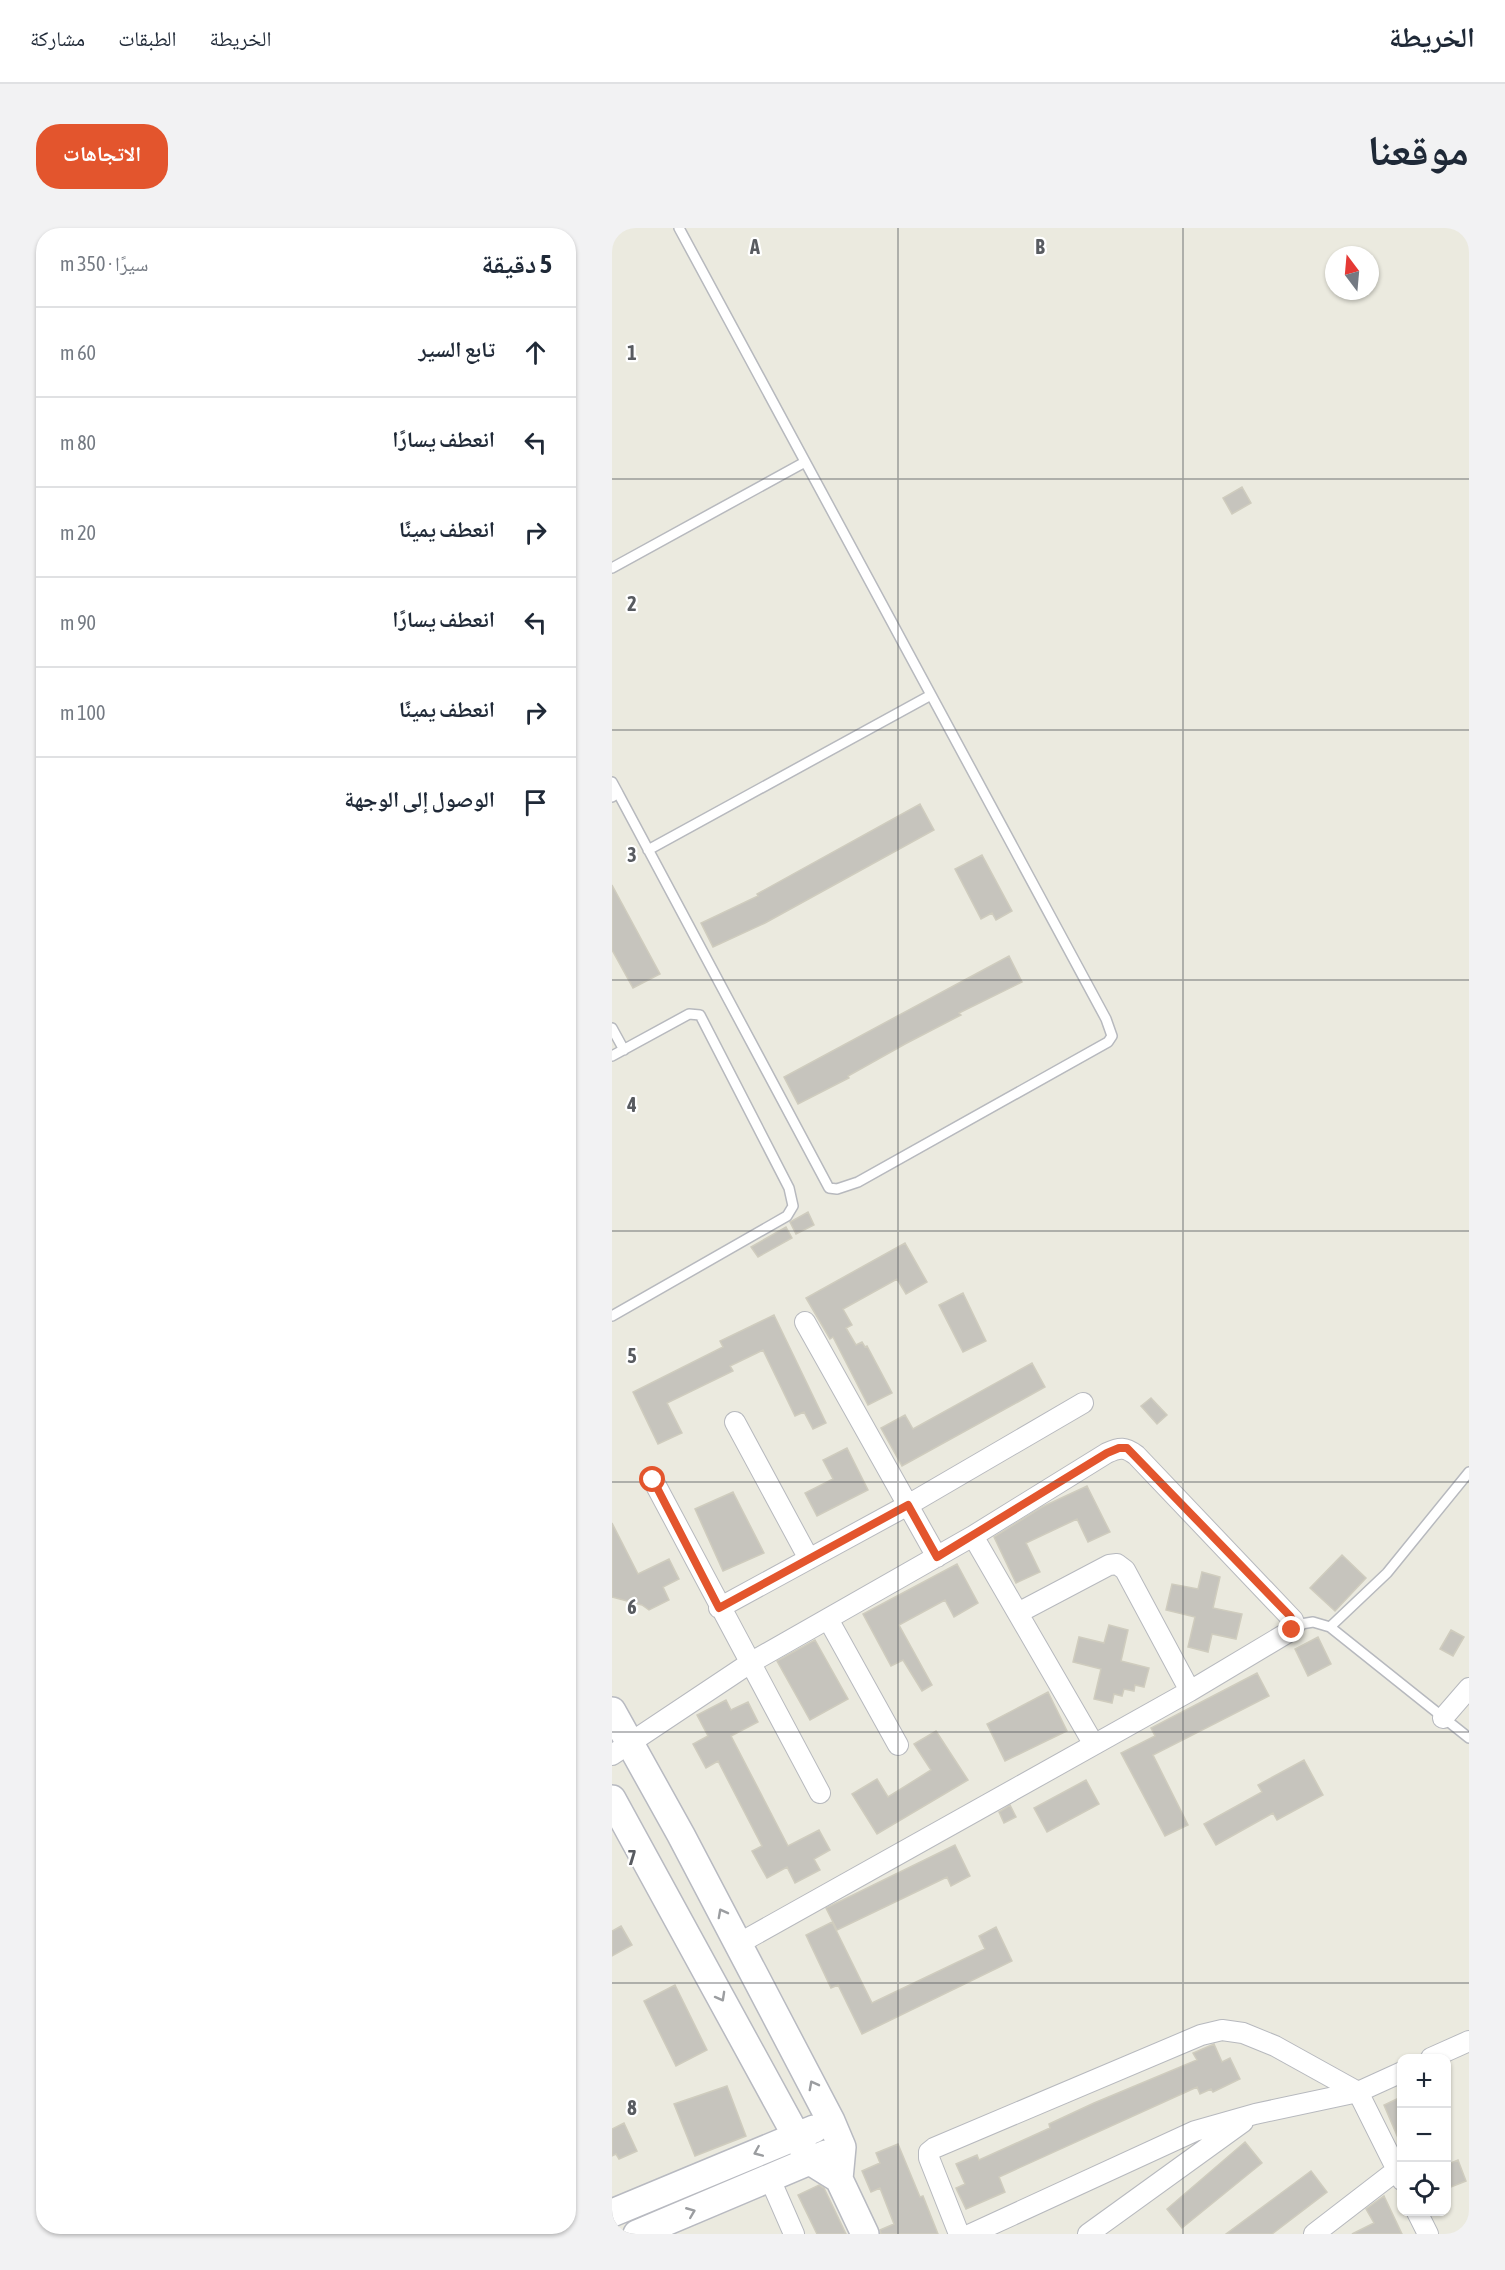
<!DOCTYPE html>
<html lang="ar">
<head>
<meta charset="utf-8">
<style>
	:root { --surface:#fff; --page:#f2f2f3; --text:#1f2937; --muted:#747a83; --line:#e0e1e3; --accent:#e3552d }
	body { margin:0; font-family:"Asap Condensed","Noto Naskh Arabic",sans-serif; background:var(--page); color:var(--text); direction:rtl }
	.controls { position:absolute; right:18px; bottom:18px; display:grid; overflow:hidden; border-radius:12px; box-shadow:0 2px 4px #0004 }
	.controls button { width:54px; height:54px; display:grid; place-items:center; padding:0; border:0; border-bottom:2px solid var(--line); background:var(--surface); color:var(--text); font:30px sans-serif }
	.compass { position:absolute; left:713px; top:18px; width:54px; height:54px; border-radius:50%; background:var(--surface); box-shadow:0 2px 4px #0004; rotate:344deg }
	.stop { position:absolute; width:18px; height:18px; margin:-14px; border:4px solid #e3552d; border-radius:50%; background:#fff }
	.stop.end { background:#e3552d; border-color:#fff; box-shadow:0 2px 6px #0008 }
	.list { margin:0; padding:0; list-style:none }
	h2 { display:flex; justify-content:space-between; align-items:center; height:78px; margin:0; padding:0 24px; font-size:26px }
	h2 small { font-size:20px; font-weight:400; color:var(--muted) }
	.list li { display:grid; grid-template-columns:39px 1fr auto; gap:18px; align-items:center; box-sizing:border-box; height:90px; padding:0 24px; border-top:2px solid var(--line) }
	.list b { display:block; font-size:22px; white-space:nowrap }
	.list em { font-size:20px; font-style:normal; color:var(--muted) }
	.icon { flex:none; width:33px; height:33px; fill:none; stroke:currentColor; stroke-width:2; stroke-linecap:round; stroke-linejoin:round }
	.map { position:relative; flex:none; width:857px; height:2006px; overflow:hidden; direction:ltr; border-radius:24px }
	header { display:flex; align-items:center; gap:36px; box-sizing:border-box; height:84px; padding:0 30px; background:var(--surface); border-bottom:2px solid var(--line) }
	header strong { font-size:28px }
	nav { display:flex; gap:33px; margin-inline-start:auto; font-size:21px }
	.intro { display:flex; align-items:center; justify-content:space-between; box-sizing:border-box; height:144px; padding:0 36px }
	h1 { margin:0; font-size:42px }
	.button { padding:15px 27px; border-radius:24px; background:var(--accent); color:#fff; font-size:21px; font-weight:700 }
	main { display:flex; gap:36px; padding:0 36px }
	aside { flex:1; background:var(--surface); border-radius:24px; box-shadow:0 2px 4px #0004 }
	.map>svg:first-child { display:block }
</style>
</head>
<body>
<header>
<strong>الخريطة</strong>
<nav><a>الخريطة</a><a>الطبقات</a><a>مشاركة</a></nav>
</header>
<div class="intro"><h1>موقعنا</h1><a class="button">الاتجاهات</a></div>
<main>
<div class="map">
<svg width="857" height="2006" viewBox="0 0 857 2006">
	<rect width="100%" height="100%" fill="#ebeadf"/>
	<path fill="#c6c4bd" stroke="#cfccbe" stroke-width="1.5" d="M630 259 639 275 620 286 611 270Z
		M308 576 322 602 153 695 101 719 89 695 146 668 145 666Z
		M370 627 400 683 384 692 380 685 369 691 343 641Z
		M0 657 48 746 21 760 0 722Z
		M397 728 410 754 347 785 349 787 293 816 236 848 237 850 186 876 172 849Z
		M196 984 202 997 184 1006 178 994Z
		M174 999 180 1010 146 1029 139 1019Z
		M293 1015 315 1054 294 1066 285 1051 231 1081 240 1097 234 1100 244 1117 250 1114 253 1119 255 1118 280 1165 256 1177 221 1109 218 1111 194 1070Z
		M351 1065 374 1113 351 1124 327 1077Z
		M162 1087 214 1195 201 1201 192 1184 183 1188 151 1122 118 1138 121 1143 55 1175 70 1205 46 1216 21 1164 111 1119 108 1113Z
		M420 1135 433 1159 290 1238 269 1200 293 1187 301 1201Z
		M539 1170 555 1187 545 1196 529 1178Z
		M235 1220 256 1262 205 1288 193 1265 221 1251 211 1232Z
		M475 1258 498 1304 476 1314 465 1291 414 1315 428 1344 404 1355 382 1309 430 1279Z
		M121 1264 152 1325 111 1343 83 1281Z
		M0 1295 26 1346 57 1331 67 1351 51 1359 57 1372 37 1382 30 1377 0 1369Z
		M730 1327 754 1350 723 1383 698 1360Z
		M345 1336 366 1375 342 1389 333 1372 287 1397 320 1457 310 1463 291 1432 279 1438 251 1386Z
		M590 1344 608 1349 601 1380 630 1386 624 1411 600 1406 596 1424 576 1419 583 1389 554 1382 560 1356 586 1361Z
		M497 1397 516 1402 509 1433 537 1440 532 1459 523 1457 522 1463 512 1461 510 1468 502 1466 500 1475 482 1471 489 1441 461 1434 467 1409 492 1415Z
		M839 1402 852 1409 841 1428 828 1421Z
		M706 1409 719 1436 696 1448 683 1421Z
		M203 1412 236 1471 198 1492 165 1433Z
		M645 1445 657 1468 541 1527 576 1597 553 1608 509 1525 543 1508 539 1500Z
		M436 1464 455 1503 393 1533 375 1496Z
		M114 1472 119 1482 136 1474 146 1494 119 1508 176 1618 207 1602 218 1622 202 1631 208 1642 183 1655 175 1639 155 1650 140 1623 150 1618 106 1533 94 1540 81 1516 96 1508 85 1487Z
		M324 1503 356 1552 265 1606 240 1566 265 1551 276 1569 319 1542 302 1516Z
		M692 1532 711 1567 665 1592 661 1585 604 1617 592 1596 650 1564 646 1557Z
		M474 1552 487 1576 435 1604 422 1580Z
		M398 1577 404 1589 392 1595 387 1584Z
		M343 1617 358 1648 339 1658 335 1649 225 1702 214 1680Z
		M220 1694 260 1775 373 1721 367 1708 384 1699 400 1733 250 1806 226 1757 219 1760 194 1707Z
		M9 1698 20 1717 0 1728V1703Z
		M63 1757 95 1822 64 1838 32 1773Z
		M602 1816 610 1834 618 1830 628 1851 601 1864 599 1861 588 1866 585 1859 387 1949 393 1964 354 1981 344 1960 353 1956 344 1936 365 1927 367 1932 438 1900 437 1896 482 1875 585 1832 581 1825Z
		M115 1858 134 1908 83 1928 62 1876Z
		M789 1869V1917L772 1877Z
		M12 1895 25 1923 7 1931 4 1926 0 1928V1901Z
		M633 1914 650 1935 570 2000 555 1981Z
		M286 1916 308 1969 311 1968 326 2006H269L268 2002 282 1996 268 1960 259 1964 250 1943 268 1935 264 1925Z
		M846 1932 854 1953 834 1961V1937Z
		M699 1943 715 1964 660 2006H614Z
		M207 1957 212 1960 234 2006H205L186 1967Z
		M772 1968 790 2006H740L762 1995 754 1981Z"/>
	<g fill="none" stroke-linecap="round" stroke-linejoin="round">
		<g stroke="#b7b9be" stroke-width="12">
			<path id="lane" d="M0 340 193 234
				M0 554 6 565
				M0 569 6 565 217 960 225 961 246 954 496 814 500 808 494 791 67 0
				M36 622 319 467
				M0 800 12 822
				M0 828 77 786 88 787 177 960 181 978 175 988 0 1088
				M683 1397 701 1394 718 1399 857 1510
				M718 1399 775 1345 857 1244"/>
		</g>
		<g stroke="#b7b9be" stroke-width="22">
			<path id="street" d="M193 1094 325 1329
				M123 1194 197 1331
				M41 1252 208 1565
				M361 1308 481 1515
				M107 1380 296 1277 471 1175
				M406 1385 497 1337 505 1336 513 1342 578 1463
				M216 1391 286 1517
				M831 1490 857 1460
				M0 1527 138 1435 361 1308 495 1225C508 1219 513 1219 524 1227L681 1392 683 1397 680 1402 578 1463 126 1716
				M819 1830 857 1813
				M158 1951 182 2006
				M805 1984 816 2006
				M347 2006 317 1930V1924L322 1920 589 1807 610 1802 631 1805 663 1818 746 1864 790 1952
				M359 2006 583 1903 643 1886 746 1864 790 1844
				M476 2006 631 1894
				M702 2006 785 1942"/>
		</g>
		<g stroke="#b8bac1" stroke-width="30">
			<path id="secondary" d="M0 1483 69 1607 219 1893 230 1919 227 1951 253 2006
				M0 1571 198 1933 227 1951
				M0 1985 202 1901
				M25 2006 214 1926"/>
		</g>
		<use href="#lane" stroke="#fff" stroke-width="9"/>
		<use href="#street" stroke="#fff" stroke-width="20"/>
		<use href="#secondary" stroke="#fff" stroke-width="27"/>
	</g>
	<defs><path id="oneway-chevron" d="M-2-3.5L2.5 0L-2 3.5" fill="none" stroke-width="1.6" stroke-linecap="round" stroke-linejoin="round" transform="scale(1.5)"/></defs>
	<g stroke="#9b9da0">
		<use href="#oneway-chevron" transform="translate(110 1685) rotate(-118)"/>
		<use href="#oneway-chevron" transform="translate(109 1769) rotate(61)"/>
		<use href="#oneway-chevron" transform="translate(201 1857) rotate(-118)"/>
		<use href="#oneway-chevron" transform="translate(146 1924) rotate(157)"/>
		<use href="#oneway-chevron" transform="translate(79 1984) rotate(-22)"/>
	</g>
	<g fill="none" stroke-linecap="round" stroke-linejoin="round">
		<path stroke="#e3552d" stroke-width="8" d="M41 1252 107 1380 296 1277 325 1329 495 1225 507 1220H515L678 1388 683 1397 680 1402"/>
	</g>
	<path fill="none" stroke="#585b60" stroke-width="1.5" stroke-opacity="0.55" d="M286 0V2006M571 0V2006M0 251H857M0 502H857M0 752H857M0 1003H857M0 1254H857M0 1504H857M0 1755H857"/>
	<g font-size="20" text-anchor="middle" font-weight="bold" fill="#585b60" stroke="#fff" stroke-width="4.5" stroke-linejoin="round" paint-order="stroke">
		<text x="143" y="26">A</text>
		<text x="428" y="26">B</text>
		<text x="20" y="132">1</text>
		<text x="20" y="383">2</text>
		<text x="20" y="634">3</text>
		<text x="20" y="884">4</text>
		<text x="20" y="1135">5</text>
		<text x="20" y="1386">6</text>
		<text x="20" y="1637">7</text>
		<text x="20" y="1887">8</text>
	</g>
</svg>
<div class="controls">
<button>+</button>
<button>−</button>
<button><svg class="icon" aria-label="locate" viewBox="0 0 24 24"><circle cx="12" cy="12" r="6"/><path d="M12 2v4M12 18v4M2 12h4M18 12h4"/></svg></button>
</div>
<svg class="compass" viewBox="-18 -18 36 36"><path d="M0-13l5 13h-10z" fill="#e53935"/><path d="M0 13l5-13h-10z" fill="#747a83"/></svg>
<div class="stop" style="left:41px;top:1252px"></div>
<div class="stop end" style="left:680px;top:1402px"></div>
</div>
<aside>
<h2>5 دقيقة<small>سيرًا · 350 m</small></h2>
<ul class="list">
<li><svg class="icon" aria-label="ahead" viewBox="0 0 24 24"><path d="M12 20V5M6 11l6-6 6 6"/></svg><div><b>تابع السير</b></div><em>60 m</em></li>
<li><svg class="icon" aria-label="left" viewBox="0 0 24 24"><path d="M17 20v-9H6M10 6l-5 5 5 5"/></svg><div><b>انعطف يسارًا</b></div><em>80 m</em></li>
<li><svg class="icon" aria-label="right" viewBox="0 0 24 24"><path d="M7 20v-9h11M14 6l5 5-5 5"/></svg><div><b>انعطف يمينًا</b></div><em>20 m</em></li>
<li><svg class="icon" aria-label="left" viewBox="0 0 24 24"><path d="M17 20v-9H6M10 6l-5 5 5 5"/></svg><div><b>انعطف يسارًا</b></div><em>90 m</em></li>
<li><svg class="icon" aria-label="right" viewBox="0 0 24 24"><path d="M7 20v-9h11M14 6l5 5-5 5"/></svg><div><b>انعطف يمينًا</b></div><em>100 m</em></li>
<li><svg class="icon" aria-label="arrive" viewBox="0 0 24 24"><path d="M6 21V4h12l-3 4 3 4H6"/></svg><div><b>الوصول إلى الوجهة</b></div></li>
</ul>
</aside>
</main>
</body>
</html>
